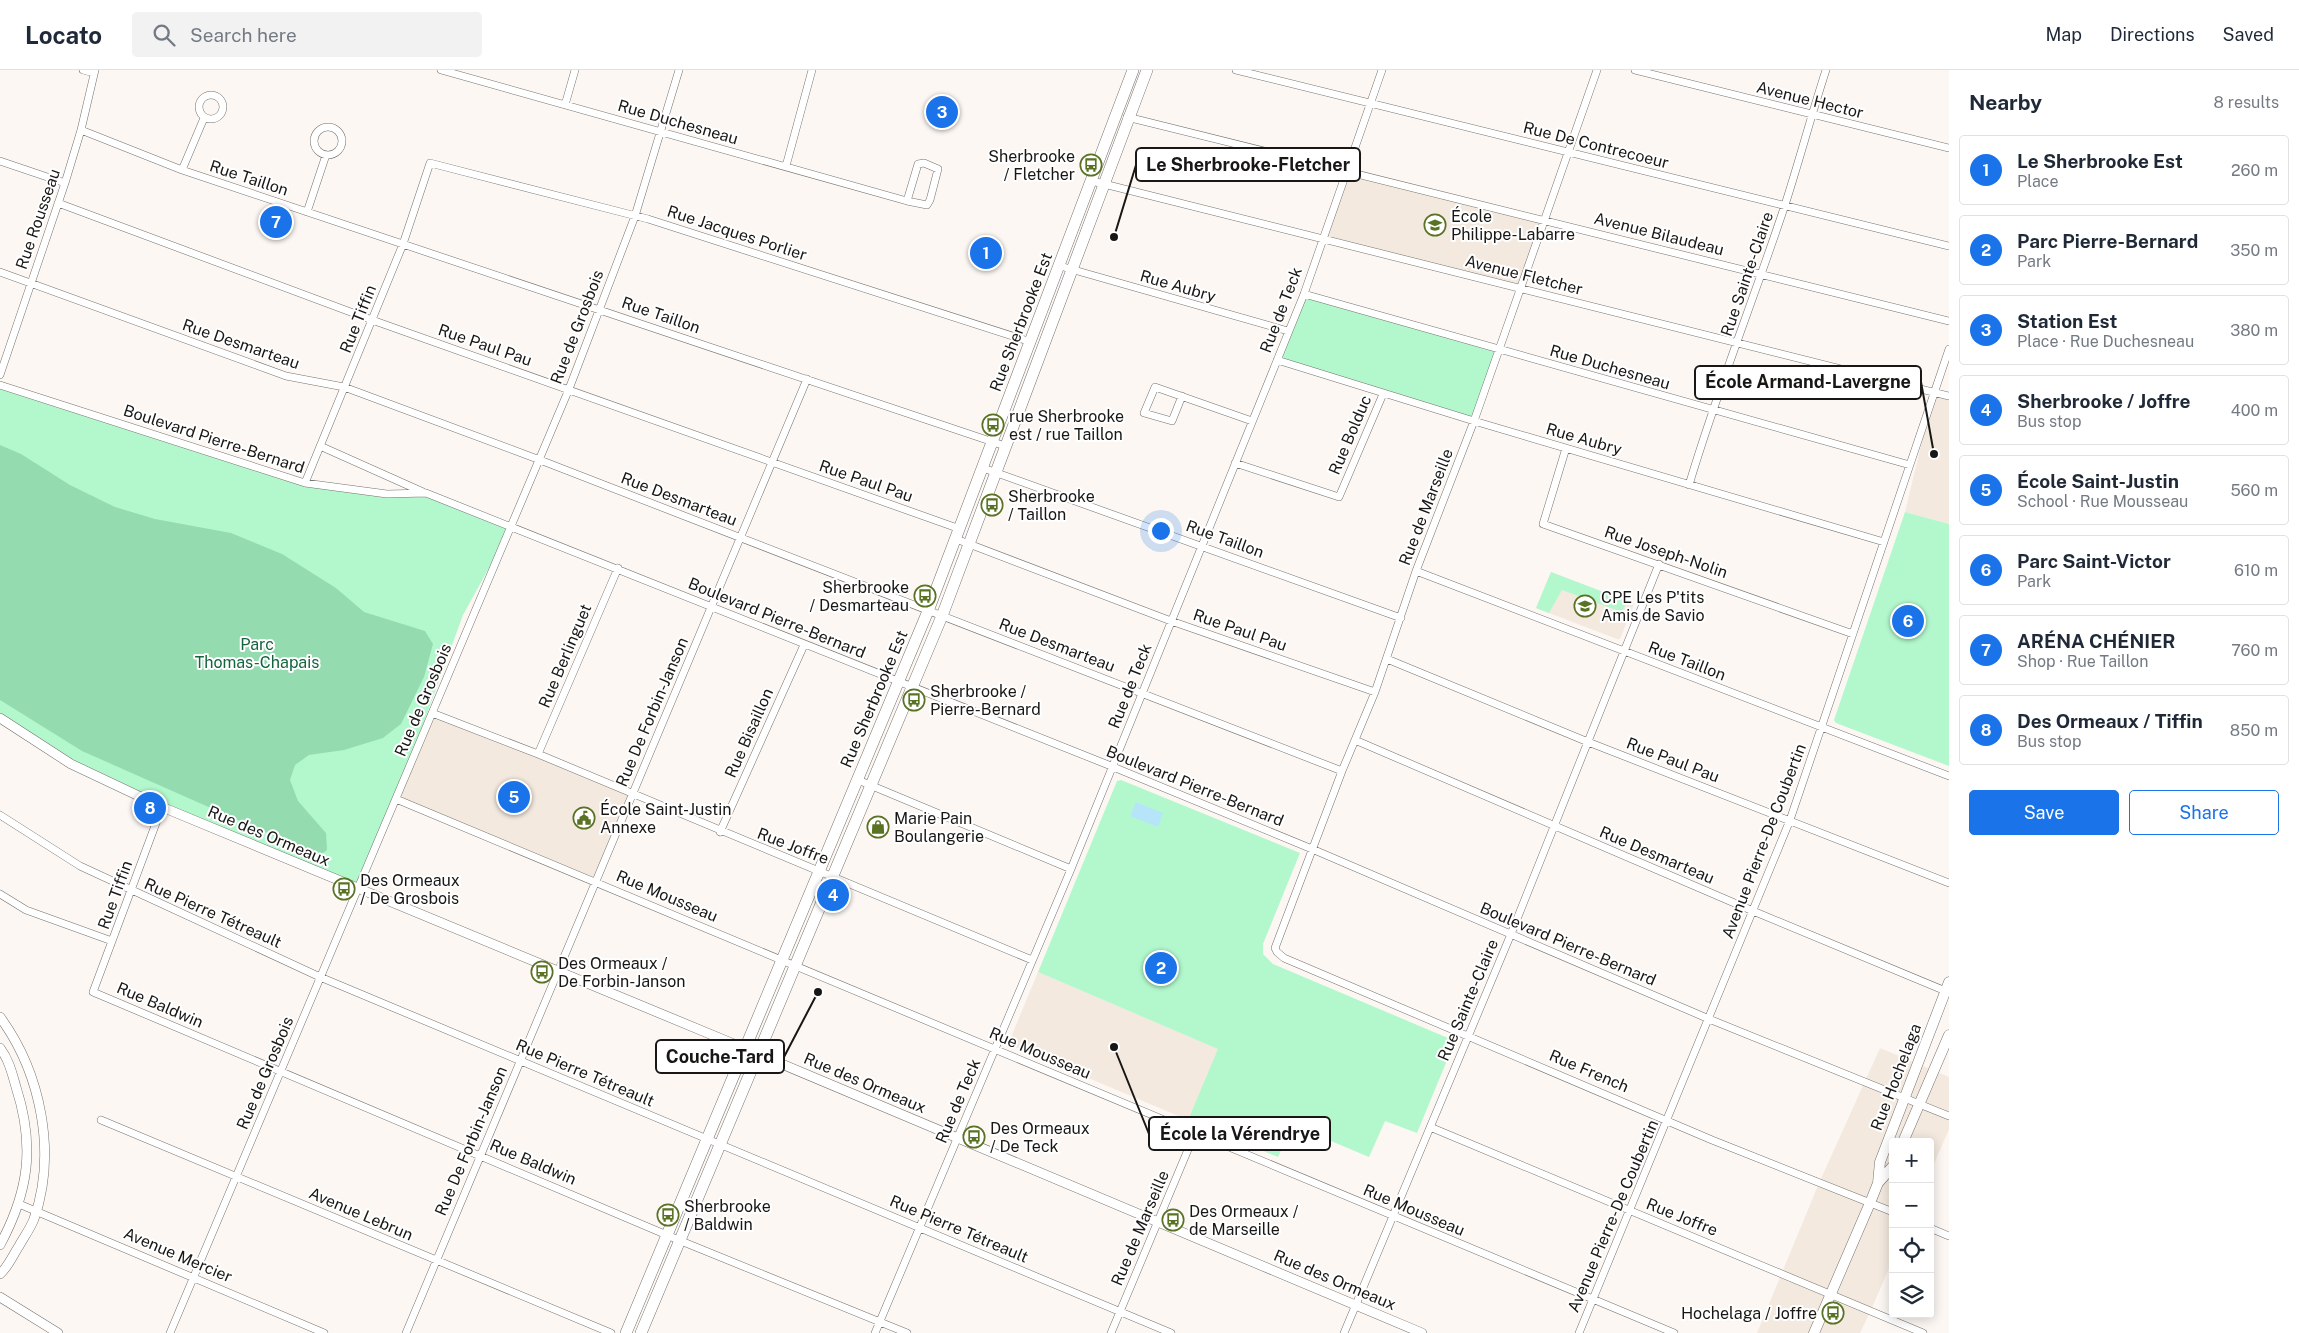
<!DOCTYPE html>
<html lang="en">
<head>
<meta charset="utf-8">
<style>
	:root { --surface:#fff; --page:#f2f2f3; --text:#1f2937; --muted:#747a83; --line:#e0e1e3; --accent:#1a73e8 }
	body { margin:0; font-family:"Public Sans",sans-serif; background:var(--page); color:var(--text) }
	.controls { position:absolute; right:15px; bottom:15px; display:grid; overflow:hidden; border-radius:5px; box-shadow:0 2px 12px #0003 }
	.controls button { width:45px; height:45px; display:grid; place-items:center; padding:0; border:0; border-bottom:1px solid var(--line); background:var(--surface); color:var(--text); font:25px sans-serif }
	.you { position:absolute; left:1160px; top:460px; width:18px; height:18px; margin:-12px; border:4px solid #fff; border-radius:50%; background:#1a73e8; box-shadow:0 0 0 8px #1a73e833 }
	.badge { display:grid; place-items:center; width:32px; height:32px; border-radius:50%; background:var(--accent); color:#fff; font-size:16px; font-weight:700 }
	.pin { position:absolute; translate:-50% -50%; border:2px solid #fff; box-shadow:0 1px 5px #0006 }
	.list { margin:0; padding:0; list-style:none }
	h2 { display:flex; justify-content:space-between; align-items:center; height:65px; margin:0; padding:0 20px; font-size:21px }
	h2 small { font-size:16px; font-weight:400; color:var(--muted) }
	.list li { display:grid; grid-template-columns:32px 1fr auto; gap:15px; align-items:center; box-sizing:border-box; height:70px; margin:0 10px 10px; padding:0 10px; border:1px solid var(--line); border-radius:5px }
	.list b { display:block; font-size:19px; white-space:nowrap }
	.list p { margin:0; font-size:16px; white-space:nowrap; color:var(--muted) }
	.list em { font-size:16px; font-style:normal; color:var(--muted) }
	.actions { display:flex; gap:10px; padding:15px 20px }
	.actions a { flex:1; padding:11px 0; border:1px solid var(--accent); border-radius:5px; text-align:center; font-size:18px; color:var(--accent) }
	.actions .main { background:var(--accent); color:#fff }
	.icon { flex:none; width:28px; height:28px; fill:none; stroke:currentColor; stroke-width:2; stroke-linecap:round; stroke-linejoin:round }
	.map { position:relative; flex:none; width:1949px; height:1263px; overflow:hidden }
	header { display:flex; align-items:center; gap:30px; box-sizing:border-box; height:70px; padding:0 25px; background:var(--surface); border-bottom:1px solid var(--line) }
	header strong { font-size:24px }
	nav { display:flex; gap:28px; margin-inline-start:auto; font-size:18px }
	.search { width:350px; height:45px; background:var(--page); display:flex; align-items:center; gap:12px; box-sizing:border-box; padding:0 18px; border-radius:5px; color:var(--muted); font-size:19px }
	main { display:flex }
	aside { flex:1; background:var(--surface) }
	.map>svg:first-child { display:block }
</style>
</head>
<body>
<header>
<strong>Locato</strong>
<div class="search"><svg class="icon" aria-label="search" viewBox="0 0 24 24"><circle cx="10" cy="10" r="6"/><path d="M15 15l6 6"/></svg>Search here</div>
<nav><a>Map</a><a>Directions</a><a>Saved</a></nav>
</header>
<main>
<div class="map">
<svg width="1949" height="1263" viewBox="0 0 1949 1263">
	<rect width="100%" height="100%" fill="#fcf7f3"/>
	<path fill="#f3e9df" d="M1347 100 1543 149 1520 218 1323 168Z
		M1934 322 1949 326V454L1905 442Z
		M1551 502 1634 534 1620 569H1617L1536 538Z
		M432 643 632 724 596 811 396 729Z
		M1038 902 1219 979 1188 1050 1010 975 1009 972Z
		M1880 978 1949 1007V1059L1930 1103V1072H1893V1189L1871 1240 1860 1263H1757L1819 1113Z"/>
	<path fill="#b3f8cd" d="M1304 224 1499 279 1474 351 1277 290Z
		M0 315 305 413 387 424 426 423 512 456 463 545 396 729 358 820 71 694 0 649Z
		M1905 442 1949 454V696L1836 653 1834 650Z
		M1551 502 1627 531 1622 542 1562 520 1549 543 1536 538Z
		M1121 710 1300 783 1263 874V884L1273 894 1455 971 1417 1063 1385 1051 1369 1087 1293 1055 1278 1087 1188 1050 1218 979 1038 902 1117 711Z"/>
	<path fill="#95dbb0" d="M0 375 21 384 70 415 115 437 155 449 231 463 282 484 336 518 364 542 425 561 433 574 424 607 401 654 383 668 344 680 309 685 295 695 290 710 298 731 326 763 327 780 319 786 82 681 0 630Z"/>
	<path fill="#b6e5f9" d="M1136 732 1163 743 1158 757 1130 746Z"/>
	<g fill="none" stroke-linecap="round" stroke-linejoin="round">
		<g stroke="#76726e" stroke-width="8">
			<path id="minor" d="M83 0 94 3
				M441 0 907 131 927 135 930 130 938 99 924 93 918 94 907 131
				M1236 0 1949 176
				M1597 0 1474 351 1416 501 1375 622 1342 701 1275 878 1277 882 1284 888 1712 1070 1893 1142
				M1635 0 1949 78
				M199 37a12 12 0 1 1 24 0a12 12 0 1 1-24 0Z
				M565 35 575 0
				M1127 47 1949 251
				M314 71a14 14 0 1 1 28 0a14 14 0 1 1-28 0Z
				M81 60 182 100 1005 376
				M0 91 65 113
				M786 96 812 0
				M182 100 204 48
				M1092 111 1949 326
				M58 133 372 250 960 459
				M307 142 326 85
				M1060 196 1288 261
				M0 202 286 306 344 317 540 390 1342 701
				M1304 224 1910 395
				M1277 290 1474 351 1884 472
				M0 305 65 113 81 60 95 0
				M0 315 305 413 387 424 426 423 1106 694 1312 779 1709 949 1949 1046
				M1182 326 1172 351 1144 343 1155 317 1252 351
				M320 376 423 422
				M1566 378 1543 454 1853 564
				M1235 393 1339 427 1383 324
				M983 398 1401 548
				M305 413 403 174 430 93 648 149 1031 272
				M1689 415C1717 321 1753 231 1784 138 1799 92 1811 46 1826 0
				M956 469 1171 551 1375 622
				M1416 501 1949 706
				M1387 589 1588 672 1949 813
				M432 643 538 684 1032 890
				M1355 670 1753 841 1948 922
				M538 684 618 498
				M858 710 1071 799
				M396 729 1674 1263
				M162 737 93 922 681 1171 907 1263
				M0 745 80 796 320 907 1171 1263
				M720 762 804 575
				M0 824 26 840 112 871
				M101 1050 611 1263
				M1430 1057 1923 1263
				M19 1134 324 1263
				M1930 1158 1949 1166
				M170 1263 569 319 635 146 679 0
				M406 1263 807 309
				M875 1263 1071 799 1304 224 1382 0
				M1111 1263 1195 1063
				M1344 1263 1511 864 1659 494
				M1579 1263 1790 750 1949 279"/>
		</g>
		<g stroke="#76726e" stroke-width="10">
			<path id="tertiary" d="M0 648 71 694 162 737 746 979 1422 1263
				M0 947C41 1003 57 1083 34 1149 30 1159 24 1167 19 1176 13 1185 8 1197 0 1204
				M0 978C9 990 12 1003 16 1017 35 1076 29 1121 0 1175
				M0 1227 58 1263"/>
		</g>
		<g stroke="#76726e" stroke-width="11">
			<path id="secondary" d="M1903 1072 1949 965
				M1878 1113 1893 1096
				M1814 1263 1870 1133 1878 1113 1880 1092 1949 912"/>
		</g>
		<g stroke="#76726e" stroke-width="12">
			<path id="primary" d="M626 1263 928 541 1133 0
				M641 1263 942 546 1147 0"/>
		</g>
		<use href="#minor" stroke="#fff" stroke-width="7"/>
		<use href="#tertiary" stroke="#fff" stroke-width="9"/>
		<use href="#secondary" stroke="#fff" stroke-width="10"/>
		<use href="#primary" stroke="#fff" stroke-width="11"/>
	</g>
	<defs>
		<g id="bus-ring" transform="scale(1.125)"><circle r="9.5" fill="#fff" stroke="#597224" stroke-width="1.5"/><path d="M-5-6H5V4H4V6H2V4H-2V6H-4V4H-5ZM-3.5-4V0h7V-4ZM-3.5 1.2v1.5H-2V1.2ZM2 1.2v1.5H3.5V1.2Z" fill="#597224"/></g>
		<g id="school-ring" transform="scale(1.125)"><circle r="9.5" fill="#fff" stroke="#597224" stroke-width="1.5"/><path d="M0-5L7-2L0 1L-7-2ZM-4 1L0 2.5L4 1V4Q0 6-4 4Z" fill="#597224"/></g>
		<g id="civic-ring" transform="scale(1.125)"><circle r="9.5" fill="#fff" stroke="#597224" stroke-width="1.5"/><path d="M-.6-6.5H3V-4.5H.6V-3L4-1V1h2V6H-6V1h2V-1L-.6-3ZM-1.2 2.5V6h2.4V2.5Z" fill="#597224"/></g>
		<g id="shop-ring" transform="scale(1.125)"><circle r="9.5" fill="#fff" stroke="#597224" stroke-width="1.5"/><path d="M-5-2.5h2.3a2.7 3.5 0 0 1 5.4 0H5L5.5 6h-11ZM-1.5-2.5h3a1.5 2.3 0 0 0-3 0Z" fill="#597224"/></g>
	</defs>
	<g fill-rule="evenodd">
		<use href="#bus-ring" x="1091" y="95"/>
		<use href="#school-ring" x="1435" y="155"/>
		<use href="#bus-ring" x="993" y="355"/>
		<use href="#bus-ring" x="992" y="435"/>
		<use href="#bus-ring" x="925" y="526"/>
		<use href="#school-ring" x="1585" y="536"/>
		<use href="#bus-ring" x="914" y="630"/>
		<use href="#civic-ring" x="584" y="748"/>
		<use href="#shop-ring" x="878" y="757"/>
		<use href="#bus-ring" x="344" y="819"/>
		<use href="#bus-ring" x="542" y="902"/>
		<use href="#bus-ring" x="974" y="1067"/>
		<use href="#bus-ring" x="668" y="1145"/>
		<use href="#bus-ring" x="1173" y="1150"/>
		<use href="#bus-ring" x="1833" y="1243"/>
	</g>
	<g text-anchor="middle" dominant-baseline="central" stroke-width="4" stroke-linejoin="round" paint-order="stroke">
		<g font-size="16" fill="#181715" stroke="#fff">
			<text transform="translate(1810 30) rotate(14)">Avenue Hector</text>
			<text transform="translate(678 52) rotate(16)">Rue Duchesneau</text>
			<text transform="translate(1596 75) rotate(14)">Rue De Contrecoeur</text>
			<text transform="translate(249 108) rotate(18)">Rue Taillon</text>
			<text transform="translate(38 149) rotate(-71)">Rue Rousseau</text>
			<text transform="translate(737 163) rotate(18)">Rue Jacques Porlier</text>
			<text transform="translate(1659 164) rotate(14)">Avenue Bilaudeau</text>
			<text transform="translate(1747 204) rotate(-71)">Rue Sainte-Claire</text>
			<text transform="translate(1524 205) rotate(14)">Avenue Fletcher</text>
			<text transform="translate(1178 216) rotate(16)">Rue Aubry</text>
			<text transform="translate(1281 240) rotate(-69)">Rue de Teck</text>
			<text transform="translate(661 245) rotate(19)">Rue Taillon</text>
			<text transform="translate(358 249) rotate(-68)">Rue Tiffin</text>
			<text transform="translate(1021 252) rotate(-69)">Rue Sherbrooke Est</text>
			<text transform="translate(577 257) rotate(-69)">Rue de Grosbois</text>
			<text transform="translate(241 274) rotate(19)">Rue Desmarteau</text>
			<text transform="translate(485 275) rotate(19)">Rue Paul Pau</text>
			<text transform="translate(1610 297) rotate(16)">Rue Duchesneau</text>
			<text transform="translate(1350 365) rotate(-67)">Rue Bolduc</text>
			<text transform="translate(214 369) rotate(18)">Boulevard Pierre-Bernard</text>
			<text transform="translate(1584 369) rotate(16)">Rue Aubry</text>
			<text transform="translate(866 411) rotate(19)">Rue Paul Pau</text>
			<text transform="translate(679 429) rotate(21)">Rue Desmarteau</text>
			<text transform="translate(1426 437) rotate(-69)">Rue de Marseille</text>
			<text transform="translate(1225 469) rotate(20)">Rue Taillon</text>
			<text transform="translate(1666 482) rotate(19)">Rue Joseph-Nolin</text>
			<text transform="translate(777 548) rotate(22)">Boulevard Pierre-Bernard</text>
			<text transform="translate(1240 560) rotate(19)">Rue Paul Pau</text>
			<text transform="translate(1057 575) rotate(21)">Rue Desmarteau</text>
			<text transform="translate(565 586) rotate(-67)">Rue Berlinguet</text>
			<text transform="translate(1687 591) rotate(21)">Rue Taillon</text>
			<text transform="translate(1130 616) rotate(-68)">Rue de Teck</text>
			<text transform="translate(874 629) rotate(-67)">Rue Sherbrooke Est</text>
			<text transform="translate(423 630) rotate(-67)">Rue de Grosbois</text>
			<text transform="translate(652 642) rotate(-67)">Rue De Forbin-Janson</text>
			<text transform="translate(749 663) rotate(-66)">Rue Bisaillon</text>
			<text transform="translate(1673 690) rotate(21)">Rue Paul Pau</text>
			<text transform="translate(1195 716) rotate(22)">Boulevard Pierre-Bernard</text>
			<text transform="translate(269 766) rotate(23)">Rue des Ormeaux</text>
			<text transform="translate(1764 771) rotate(-69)">Avenue Pierre-De Coubertin</text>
			<text transform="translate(793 776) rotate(21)">Rue Joffre</text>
			<text transform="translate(1657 785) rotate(23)">Rue Desmarteau</text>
			<text transform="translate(115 825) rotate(-70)">Rue Tiffin</text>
			<text transform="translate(667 826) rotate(23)">Rue Mousseau</text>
			<text transform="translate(213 843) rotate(24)">Rue Pierre Tétreault</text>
			<text transform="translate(1568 874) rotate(23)">Boulevard Pierre-Bernard</text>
			<text transform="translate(1468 930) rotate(-67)">Rue Sainte-Claire</text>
			<text transform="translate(160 935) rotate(23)">Rue Baldwin</text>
			<text transform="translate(1040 983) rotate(23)">Rue Mousseau</text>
			<text transform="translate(1589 1001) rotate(23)">Rue French</text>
			<text transform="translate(265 1003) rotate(-67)">Rue de Grosbois</text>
			<text transform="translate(585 1003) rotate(23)">Rue Pierre Tétreault</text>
			<text transform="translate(1896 1007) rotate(-69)">Rue Hochelaga</text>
			<text transform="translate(865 1013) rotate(23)">Rue des Ormeaux</text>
			<text transform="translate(958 1031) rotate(-67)">Rue de Teck</text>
			<text transform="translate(471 1071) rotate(-67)">Rue De Forbin-Janson</text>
			<text transform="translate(533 1092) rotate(23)">Rue Baldwin</text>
			<text transform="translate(1414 1140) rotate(23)">Rue Mousseau</text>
			<text transform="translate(361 1144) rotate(23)">Avenue Lebrun</text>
			<text transform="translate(1613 1146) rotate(-67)">Avenue Pierre-De Coubertin</text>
			<text transform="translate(1682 1147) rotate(22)">Rue Joffre</text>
			<text transform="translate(1140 1158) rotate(-67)">Rue de Marseille</text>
			<text transform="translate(959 1159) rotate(23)">Rue Pierre Tétreault</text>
			<text transform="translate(178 1185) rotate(23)">Avenue Mercier</text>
			<text transform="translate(1335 1210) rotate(23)">Rue des Ormeaux</text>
		</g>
		<g font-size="16" fill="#181715" stroke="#fff" text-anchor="start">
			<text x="1075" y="86" text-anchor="end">Sherbrooke<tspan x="1075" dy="18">/ Fletcher</tspan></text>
			<text x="1451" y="146">École<tspan x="1451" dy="18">Philippe-Labarre</tspan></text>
			<text x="1009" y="346">rue Sherbrooke<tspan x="1009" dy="18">est / rue Taillon</tspan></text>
			<text x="1008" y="426">Sherbrooke<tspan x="1008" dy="18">/ Taillon</tspan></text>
			<text x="909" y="517" text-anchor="end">Sherbrooke<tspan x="909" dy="18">/ Desmarteau</tspan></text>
			<text x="1601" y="527">CPE Les P'tits<tspan x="1601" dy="18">Amis de Savio</tspan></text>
			<text x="930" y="621">Sherbrooke /<tspan x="930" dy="18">Pierre-Bernard</tspan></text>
			<text x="600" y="739">École Saint-Justin<tspan x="600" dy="18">Annexe</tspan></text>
			<text x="894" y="748">Marie Pain<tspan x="894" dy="18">Boulangerie</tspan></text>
			<text x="360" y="810">Des Ormeaux<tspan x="360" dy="18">/ De Grosbois</tspan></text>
			<text x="558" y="893">Des Ormeaux /<tspan x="558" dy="18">De Forbin-Janson</tspan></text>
			<text x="990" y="1058">Des Ormeaux<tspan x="990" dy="18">/ De Teck</tspan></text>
			<text x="684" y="1136">Sherbrooke<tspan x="684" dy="18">/ Baldwin</tspan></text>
			<text x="1189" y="1141">Des Ormeaux /<tspan x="1189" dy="18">de Marseille</tspan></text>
			<text x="1817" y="1243" text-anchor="end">Hochelaga / Joffre</text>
		</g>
		<g font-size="16" fill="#14643e" stroke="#fff">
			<text x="257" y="574">Parc<tspan x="257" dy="18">Thomas-Chapais</tspan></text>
		</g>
	</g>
	<path fill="none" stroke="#181715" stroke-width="2" d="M1114 167L1136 95M1934 384L1921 312M818 922L784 987M1114 977L1149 1064"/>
	<g fill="#181715" stroke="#fff" stroke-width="2">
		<circle cx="1114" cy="167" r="5"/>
		<circle cx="1934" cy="384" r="5"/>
		<circle cx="818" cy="922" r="5"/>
		<circle cx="1114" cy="977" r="5"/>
	</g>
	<g fill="#fff" stroke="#181715" stroke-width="2">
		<rect x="1136" y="78" width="224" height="33" rx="5"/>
		<rect x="1695" y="296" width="226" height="33" rx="5"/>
		<rect x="656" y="970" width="128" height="33" rx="5"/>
		<rect x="1149" y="1047" width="181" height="33" rx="5"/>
	</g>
	<g font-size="18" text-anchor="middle" font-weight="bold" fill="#181715">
		<text x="1248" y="101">Le Sherbrooke-Fletcher</text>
		<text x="1808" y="318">École Armand-Lavergne</text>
		<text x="720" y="993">Couche-Tard</text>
		<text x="1240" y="1070">École la Vérendrye</text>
	</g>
</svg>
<div class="controls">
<button>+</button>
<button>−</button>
<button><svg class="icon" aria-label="locate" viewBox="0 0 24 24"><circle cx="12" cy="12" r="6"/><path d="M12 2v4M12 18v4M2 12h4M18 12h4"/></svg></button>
<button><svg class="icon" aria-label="layers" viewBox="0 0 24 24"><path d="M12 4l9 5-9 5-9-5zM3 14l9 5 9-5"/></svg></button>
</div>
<div class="you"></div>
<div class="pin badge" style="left:986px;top:183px">1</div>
<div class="pin badge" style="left:1161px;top:898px">2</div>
<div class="pin badge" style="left:942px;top:42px">3</div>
<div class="pin badge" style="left:833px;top:825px">4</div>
<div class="pin badge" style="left:514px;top:727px">5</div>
<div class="pin badge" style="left:1908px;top:551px">6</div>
<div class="pin badge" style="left:276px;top:152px">7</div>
<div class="pin badge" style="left:150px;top:738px">8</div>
</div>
<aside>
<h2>Nearby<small>8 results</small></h2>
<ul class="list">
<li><span class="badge">1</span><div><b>Le Sherbrooke Est</b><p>Place</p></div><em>260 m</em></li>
<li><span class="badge">2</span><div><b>Parc Pierre-Bernard</b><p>Park</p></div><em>350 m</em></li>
<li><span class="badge">3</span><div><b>Station Est</b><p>Place · Rue Duchesneau</p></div><em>380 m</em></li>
<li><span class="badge">4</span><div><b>Sherbrooke / Joffre</b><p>Bus stop</p></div><em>400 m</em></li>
<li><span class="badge">5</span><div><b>École Saint-Justin</b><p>School · Rue Mousseau</p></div><em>560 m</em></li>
<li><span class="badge">6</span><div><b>Parc Saint-Victor</b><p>Park</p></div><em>610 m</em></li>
<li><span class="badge">7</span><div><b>ARÉNA CHÉNIER</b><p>Shop · Rue Taillon</p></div><em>760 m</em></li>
<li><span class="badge">8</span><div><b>Des Ormeaux / Tiffin</b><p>Bus stop</p></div><em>850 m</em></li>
</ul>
<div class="actions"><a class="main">Save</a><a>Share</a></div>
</aside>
</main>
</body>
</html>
